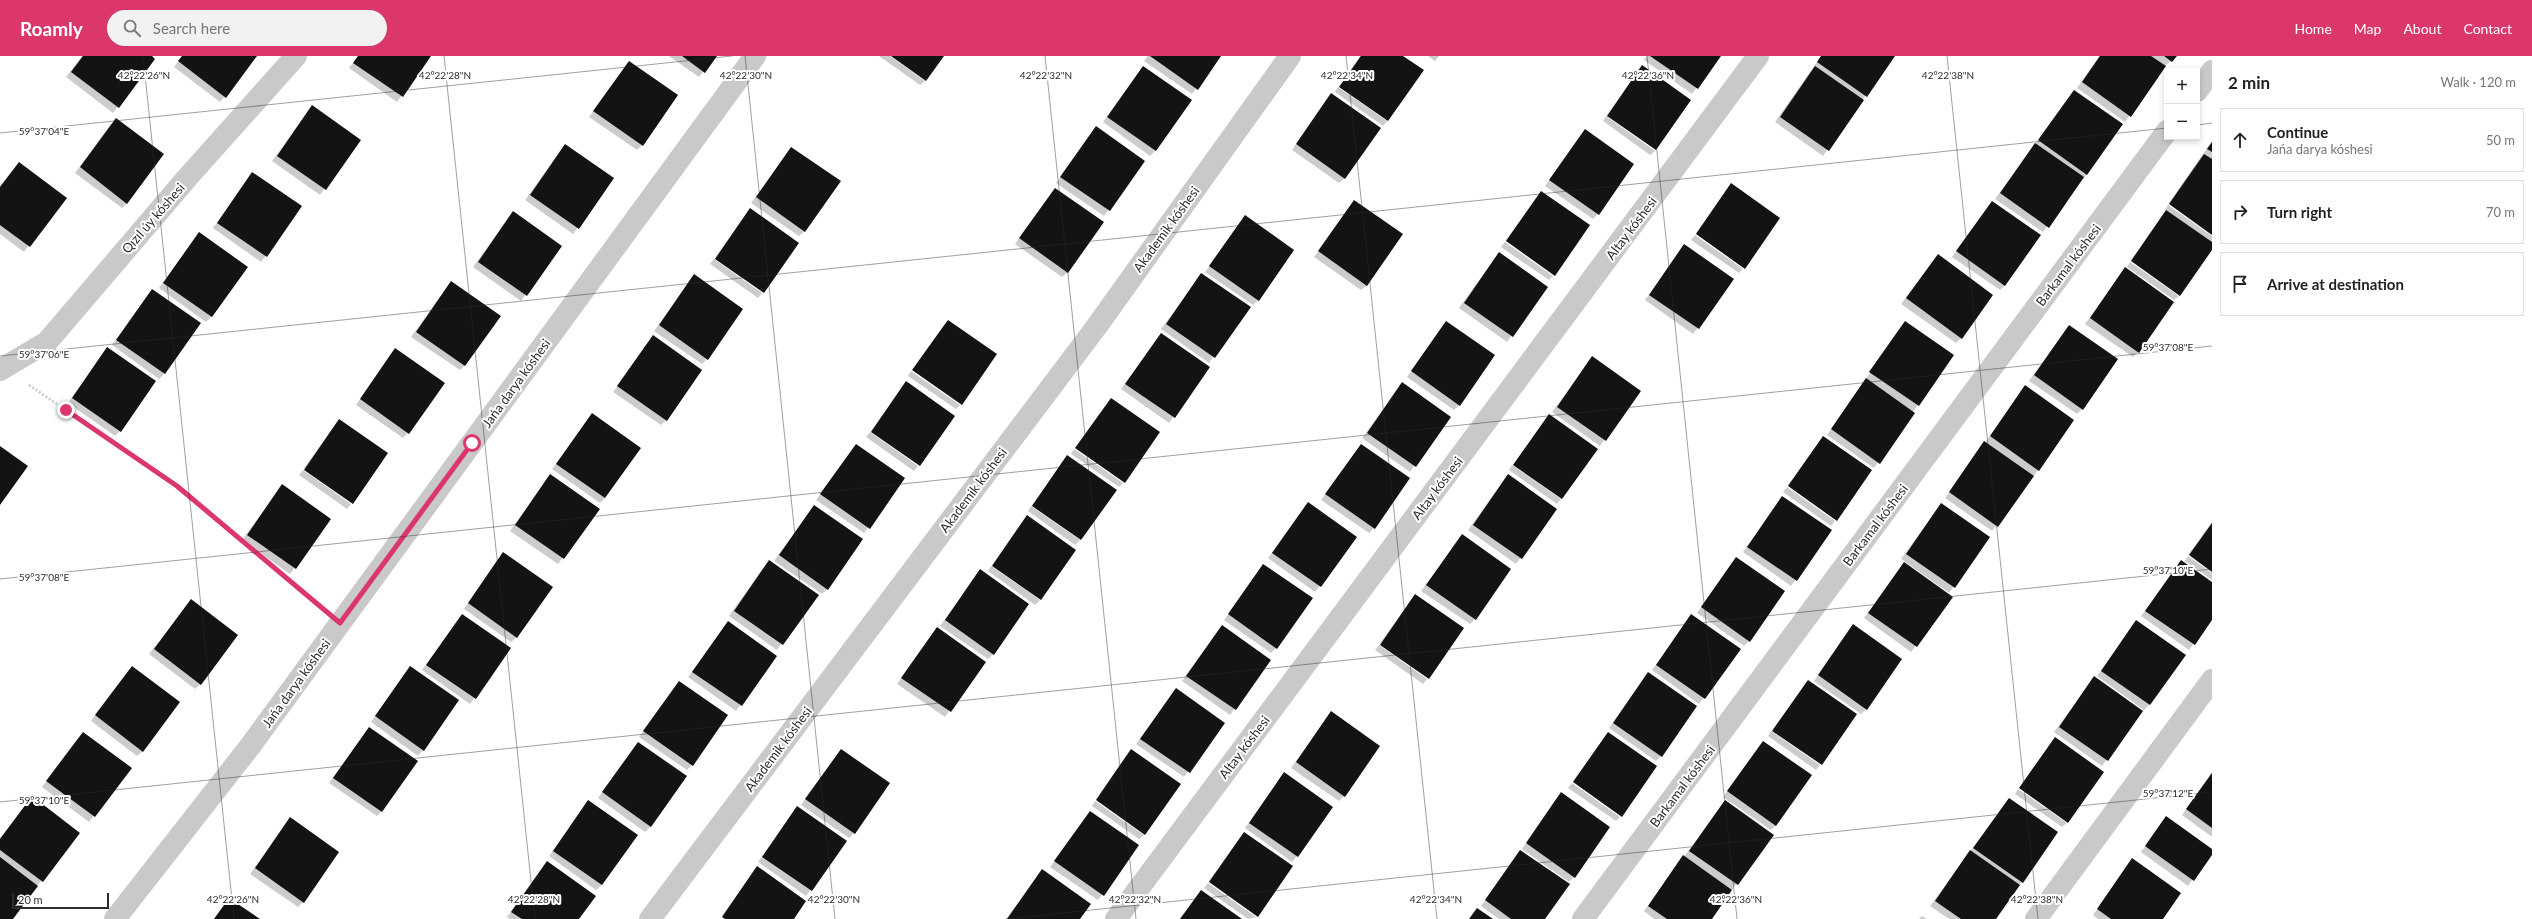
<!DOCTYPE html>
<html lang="en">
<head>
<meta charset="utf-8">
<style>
	:root { --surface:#fff; --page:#f2f2f2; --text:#222; --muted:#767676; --line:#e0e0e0; --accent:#db376a }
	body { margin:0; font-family:Lato,sans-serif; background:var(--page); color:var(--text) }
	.controls { position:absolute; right:12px; top:12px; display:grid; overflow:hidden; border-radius:0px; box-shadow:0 2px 6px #0003 }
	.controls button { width:36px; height:36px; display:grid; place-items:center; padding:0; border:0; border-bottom:1px solid var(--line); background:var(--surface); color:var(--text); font:20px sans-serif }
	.scale { position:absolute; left:12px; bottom:10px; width:97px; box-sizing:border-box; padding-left:4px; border:2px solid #2c2c2c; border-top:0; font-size:11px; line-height:14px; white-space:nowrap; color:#2c2c2c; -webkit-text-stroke:3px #fff; paint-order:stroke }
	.stop { position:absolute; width:12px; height:12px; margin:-9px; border:3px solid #db376a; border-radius:50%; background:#fff }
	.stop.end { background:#db376a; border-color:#fff; box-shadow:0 1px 4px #0008 }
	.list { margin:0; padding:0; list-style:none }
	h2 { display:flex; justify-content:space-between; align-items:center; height:52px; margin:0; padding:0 16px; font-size:17px }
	h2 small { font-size:13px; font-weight:400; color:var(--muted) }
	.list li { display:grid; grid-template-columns:26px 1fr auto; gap:12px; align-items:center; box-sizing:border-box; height:64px; margin:0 8px 8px; padding:0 8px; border:1px solid var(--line); border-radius:0px }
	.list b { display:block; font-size:15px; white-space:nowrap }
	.list p { margin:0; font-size:13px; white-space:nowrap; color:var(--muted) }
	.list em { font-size:13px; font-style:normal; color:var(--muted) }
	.icon { flex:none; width:22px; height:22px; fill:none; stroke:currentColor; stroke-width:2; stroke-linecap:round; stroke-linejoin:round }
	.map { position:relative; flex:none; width:2212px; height:863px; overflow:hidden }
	header { display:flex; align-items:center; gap:24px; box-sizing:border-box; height:56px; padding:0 20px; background:var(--accent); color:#fff }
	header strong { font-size:19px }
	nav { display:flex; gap:22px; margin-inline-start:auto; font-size:14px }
	.search { width:280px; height:36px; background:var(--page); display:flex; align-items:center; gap:10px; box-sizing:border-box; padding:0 14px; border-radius:22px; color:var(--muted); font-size:15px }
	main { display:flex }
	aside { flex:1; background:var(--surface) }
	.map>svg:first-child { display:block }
</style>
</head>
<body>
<header>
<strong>Roamly</strong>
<div class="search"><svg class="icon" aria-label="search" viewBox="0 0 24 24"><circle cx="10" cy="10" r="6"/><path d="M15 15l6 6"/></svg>Search here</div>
<nav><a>Home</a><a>Map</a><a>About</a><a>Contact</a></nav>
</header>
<main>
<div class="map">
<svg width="2212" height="863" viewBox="0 0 2212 863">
	<rect width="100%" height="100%" fill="#fff"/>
	<path fill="#0003" d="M82 0H151L154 3 113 57 66 21Z
		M182 0H256L220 46 174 11Z
		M358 0H430L397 46 349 12Z
		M669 0H716L699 21Z
		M879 0H890L925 25 920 29Z
		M1148 0H1220L1192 38 1144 5Z
		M1360 0H1401L1388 64 1340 30Z
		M1428 0H1439L1435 5Z
		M1647 0H1720L1692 38 1644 4Z
		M1821 0H1893L1823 100 1775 66Z
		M2099 0H2176L2165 10 2125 66 2077 32Z
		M629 6 642 89 637 94 589 61Z
		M1643 10 1656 93 1607 59Z
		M1143 11 1155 95 1150 100 1103 66Z
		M1338 31 1387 65 1383 70 1335 36Z
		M2074 35 2087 118 2043 176 1995 143Z
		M1326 44 1345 122 1339 127 1292 94Z
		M312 50 360 84 320 139 272 105Z
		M1606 60 1655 95 1650 99 1603 65Z
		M111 68 127 147 122 152 75 117Z
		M1096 72 1144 105 1104 160 1056 127Z
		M1585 75 1598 158 1593 163 1545 130Z
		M2212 85V177L2169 147Z
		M565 89 613 123 573 178 525 144Z
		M791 92 805 175 799 180 751 147Z
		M19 107 65 142 24 196 0 178V130Z
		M253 117 301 151 261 206 213 172Z
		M1731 129 1745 211 1696 177Z
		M1055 133 1068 216 1062 221 1015 188Z
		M1541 136 1554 218 1506 184Z
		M1354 146 1367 229 1361 234 1314 201Z
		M1992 146 2005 229 2000 234 1952 201Z
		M2168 149 2212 180V192L2180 238 2131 204 2167 155 2165 154Z
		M750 153 763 236 715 202Z
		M513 156 561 190 521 245 473 211Z
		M1245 161 1258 244 1253 249 1205 216Z
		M199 177 212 260 206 266 159 232Z
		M1695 179 1743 213 1739 217 1691 184Z
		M1505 186 1553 220 1549 224 1501 191Z
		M1685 189 1733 223 1693 278 1645 244Z
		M1499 197 1547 231 1507 286 1459 252Z
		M1938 199 1961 282 1956 287 1901 248Z
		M714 203 762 237 758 242 710 208Z
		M2130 206 2179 240 2174 244 2127 211Z
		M2125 213 2138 296 2133 301 2085 268Z
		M1202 218 1249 252 1209 307 1161 273Z
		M694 220 707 303 702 308 654 275Z
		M451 226 465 309 460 314 411 281Z
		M152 234 165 317 159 323 112 289Z
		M948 265 913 313 943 270Z
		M1446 266 1459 349 1454 354 1407 321Z
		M1905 266 1952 300 1874 412 1827 379Z
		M2069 270 2082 353 2077 358 2029 325Z
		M1161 278 1208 312 1169 367 1121 333Z
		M653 281 666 364 661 369 613 336Z
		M107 292 120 375 115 380 68 347Z
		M390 299 408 377 403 382 356 349Z
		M1592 302 1640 335 1600 390 1552 356Z
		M911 315 960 349 956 353 908 320Z
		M906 326 920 409 871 375Z
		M1403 327 1450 361 1410 416 1362 382Z
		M2025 331 2038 414 1992 475 1945 442Z
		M1111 343 1124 425 1076 391Z
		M592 358 605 442 600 447 552 413Z
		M1549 359 1562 442 1514 408Z
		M339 364 353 447 304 412Z
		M870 376 918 410 914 415 866 381Z
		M1823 381 1837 464 1788 429Z
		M856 389 903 422 864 477 816 444Z
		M1361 389 1374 472 1369 477 1321 444Z
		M1074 393 1123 427 1119 431 1071 398Z
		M1068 400 1081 483 1032 449Z
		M1512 409 1561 443 1557 448 1509 414Z
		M303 414 351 448 347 453 299 419Z
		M551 419 598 453 558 508 510 475Z
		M1508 419 1556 453 1516 508 1468 474Z
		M282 430 330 463 290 518 242 484Z
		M1787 431 1835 465 1831 470 1783 436Z
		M1783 441 1831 475 1791 530 1743 496Z
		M1308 447 1356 481 1315 536 1268 502Z
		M1941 448 1989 482 1949 537 1901 503Z
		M814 450 827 533 822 538 774 505Z
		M1031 450 1080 484 1075 489 1028 455Z
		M1027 460 1041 543 992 509Z
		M2212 466V514L2189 498Z
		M1462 480 1475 563 1470 568 1421 535Z
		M2188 500 2212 517V524L2185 505Z
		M1736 502 1749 585 1744 590 1697 557Z
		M498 503 517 581 511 586 464 553Z
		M2181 506 2212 527V563L2189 594 2141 560Z
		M1904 508 1951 541 1911 596 1864 562Z
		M1264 509 1276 592 1271 597 1224 564Z
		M991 510 1040 544 1035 549 988 515Z
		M764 511 817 539 777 594 729 560Z
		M980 515 993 598 988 603 940 570Z
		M1415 539 1428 622 1380 587Z
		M191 545 201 628 195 633 149 598Z
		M462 559 510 593 470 648 422 614Z
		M1692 560 1739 593 1699 648 1652 614Z
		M2137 565 2149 649 2144 654 2097 620Z
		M728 566 775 600 736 655 688 621Z
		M1222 570 1270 604 1230 659 1182 625Z
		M1853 570 1866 653 1861 658 1814 625Z
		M937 572 984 606 945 661 897 628Z
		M1379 589 1427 623 1423 628 1375 594Z
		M410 611 423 694 418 700 371 666Z
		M127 617 143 695 137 700 91 665Z
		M1648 617 1661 700 1656 705 1609 672Z
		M2094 622 2142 655 2102 710 2054 676Z
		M1808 625 1821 708 1773 673Z
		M679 626 692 709 687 714 639 681Z
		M1176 633 1224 667 1184 721 1136 688Z
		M1331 657 1344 740 1339 745 1291 712Z
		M369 672 382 755 377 760 329 727Z
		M1771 675 1820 709 1816 714 1768 680Z
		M1608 677 1622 760 1573 725Z
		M78 682 130 712 89 766 42 731Z
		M2055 683 2068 765 2020 731Z
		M1763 686 1776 769 1771 774 1723 741Z
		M638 687 651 770 645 776 598 742Z
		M841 694 854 777 849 782 801 749Z
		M1126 700 1145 777 1096 743Z
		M2212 716V781L2182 759Z
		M1284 717 1297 800 1292 806 1245 772Z
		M1572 727 1620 761 1616 765 1568 732Z
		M2018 733 2067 767 2062 771 2015 738Z
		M32 742 78 777 12 863H0V782Z
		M1556 743 1574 821 1569 826 1522 793Z
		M2009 743 2022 826 1995 863H1949L1930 850Z
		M589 745 602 829 596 834 549 800Z
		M1095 745 1144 779 1139 783 1092 750Z
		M1725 745 1772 779 1711 863H1654L1644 855Z
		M798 751 846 785 806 840 758 806Z
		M1090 756 1138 789 1098 844 1050 811Z
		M2166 762 2212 795 2188 830 2141 796Z
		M290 763 303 846 298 851 250 818Z
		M1244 777 1258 860 1209 825Z
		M1520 795 1544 863H1499L1481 850Z
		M2132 804 2162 863H2098L2093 859Z
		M547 806 578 863H510L507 861Z
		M757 811 792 863H727L722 860Z
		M1042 814 1079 863H1006Z
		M1208 827 1256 861 1248 863 1204 832Z
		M1201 835 1241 863H1180Z
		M229 843 258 863H214Z
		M1922 860 1927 863H1919Z"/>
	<path fill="#131313" d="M83 0H152L155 3 119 52 71 16Z
		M182 0H257L226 42 178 5Z
		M358 0H431L403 41 353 7Z
		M682 0H717L705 17Z
		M891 0H944L926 25Z
		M1150 0H1221L1198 34Z
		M1361 0H1403L1424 14 1388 65 1339 31Z
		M1650 0H1721L1698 33Z
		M1821 0H1895L1867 41 1817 6Z
		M2100 0H2151L2166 10 2131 61 2082 26Z
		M2164 0H2177L2172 6Z
		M629 5 678 39 643 90 593 55Z
		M1642 9 1691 44 1656 94 1607 60Z
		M1143 10 1192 44 1156 95 1107 61Z
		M1815 10 1864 44 1829 95 1780 61Z
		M2074 34 2123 68 2087 119 2038 84Z
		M1331 37 1381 72 1345 123 1296 88Z
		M312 49 361 84 326 134 277 100Z
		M116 62 164 98 127 148 80 111Z
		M1096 70 1145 105 1110 155 1060 121Z
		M1585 73 1634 108 1599 159 1549 124Z
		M2212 86V96L2207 93Z
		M2035 87 2084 121 2049 172 2000 137Z
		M565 88 614 122 579 173 530 139Z
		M791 91 841 125 805 176 756 141Z
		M2204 98 2212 103V179L2169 148Z
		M19 106 67 142 30 191 0 169V131Z
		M252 116 302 150 267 201 217 167Z
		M1731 127 1780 162 1745 213 1696 178Z
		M1055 132 1104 166 1068 217 1019 182Z
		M1541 135 1590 169 1555 220 1506 185Z
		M1354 144 1403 178 1367 230 1318 195Z
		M1992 145 2041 179 2005 230 1956 195Z
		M750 152 799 187 764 237 715 203Z
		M2166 154 2212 186V194L2180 240 2131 205Z
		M513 155 562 190 527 240 478 206Z
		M1245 159 1294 194 1259 245 1209 210Z
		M199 176 248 211 212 261 163 227Z
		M1684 188 1734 223 1699 273 1649 239Z
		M1499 196 1548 231 1513 281 1464 247Z
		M1938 198 1993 239 1962 283 1906 242Z
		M2125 211 2174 246 2139 297 2090 262Z
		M1201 217 1251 251 1215 302 1166 268Z
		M694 218 743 253 708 304 659 269Z
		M451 225 501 260 465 310 416 276Z
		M152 233 201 267 165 318 116 284Z
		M948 264 997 298 962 349 912 314Z
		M1446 265 1495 299 1460 350 1411 315Z
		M1905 265 1954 299 1919 350 1869 316Z
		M2069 269 2118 303 2083 354 2034 319Z
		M1161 277 1210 311 1175 362 1125 328Z
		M653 279 702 314 667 365 617 330Z
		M107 291 156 325 121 376 72 342Z
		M395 292 445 327 409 378 360 343Z
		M1592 300 1641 335 1606 385 1557 351Z
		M1866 322 1915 357 1880 408 1831 373Z
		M906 325 955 360 920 410 871 376Z
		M1402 326 1451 361 1416 411 1367 377Z
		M2025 329 2074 364 2039 415 1990 380Z
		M1111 342 1160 376 1125 427 1075 392Z
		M592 357 641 392 605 442 556 408Z
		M1549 358 1598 393 1562 443 1513 409Z
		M339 363 388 397 353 448 304 414Z
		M1823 380 1872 414 1837 465 1788 430Z
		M1984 385 2034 420 1998 471 1949 436Z
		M856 388 905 422 870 473 820 438Z
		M1361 388 1410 422 1375 473 1325 438Z
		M0 390 28 410 0 449Z
		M1067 399 1117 434 1081 484 1032 450Z
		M550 418 600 453 564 503 515 469Z
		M1508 418 1557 453 1522 503 1473 469Z
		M282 428 331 463 296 513 247 479Z
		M1782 440 1832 474 1797 525 1747 491Z
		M1308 446 1357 481 1321 531 1272 497Z
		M1941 447 1990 481 1955 532 1906 498Z
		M814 449 863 483 828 534 779 499Z
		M1027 459 1076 494 1041 544 992 510Z
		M2212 467V516L2189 499Z
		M1462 478 1511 513 1476 564 1426 529Z
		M503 496 553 531 517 582 468 547Z
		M1736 501 1785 535 1750 586 1701 551Z
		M769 504 819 539 783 589 734 555Z
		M2181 504 2212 526V564L2195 589 2145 555Z
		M1904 506 1953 541 1917 591 1868 557Z
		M1263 508 1313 542 1277 593 1228 558Z
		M980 513 1029 548 994 599 945 564Z
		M1415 538 1464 572 1429 623 1380 589Z
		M191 543 238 579 201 629 154 593Z
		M462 558 511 592 476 643 426 609Z
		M1691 558 1741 593 1705 643 1656 609Z
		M2136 564 2186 599 2150 649 2101 615Z
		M728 565 777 600 742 650 692 616Z
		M1853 568 1902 603 1867 654 1818 619Z
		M1222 569 1271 604 1236 654 1186 620Z
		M937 571 986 606 951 656 901 622Z
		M132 610 180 646 143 696 95 659Z
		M410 610 459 644 424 695 375 660Z
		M1648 616 1697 650 1662 701 1613 667Z
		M2094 620 2143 655 2108 705 2059 671Z
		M1808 624 1857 658 1822 709 1772 675Z
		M679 625 728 659 693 710 643 675Z
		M1176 632 1225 667 1190 717 1140 683Z
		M1331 655 1380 690 1345 741 1296 706Z
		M369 671 418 705 382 756 333 722Z
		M83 676 132 712 95 761 46 725Z
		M1608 676 1657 710 1622 761 1573 726Z
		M2055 681 2104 716 2068 767 2019 732Z
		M1763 685 1812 719 1776 770 1727 735Z
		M638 686 687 720 651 771 602 736Z
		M841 693 890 727 855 778 805 743Z
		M1131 693 1181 728 1145 779 1096 744Z
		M1284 716 1333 751 1298 801 1249 767Z
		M2212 717V772L2186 753Z
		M1561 736 1610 771 1575 822 1526 787Z
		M32 740 80 777 43 826 0 794V783Z
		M2009 742 2058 776 2023 827 1973 792Z
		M588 744 638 779 602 829 553 795Z
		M1725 744 1774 779 1738 829 1689 795Z
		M797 750 847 785 812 835 762 801Z
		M1090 755 1139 789 1104 840 1054 805Z
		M2166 760 2212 793V799L2194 825 2145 790Z
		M290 761 339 796 304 847 255 812Z
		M1244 776 1293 810 1258 861 1209 826Z
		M1520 794 1570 828 1545 863H1511L1485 844Z
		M1970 794 2020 829 1996 863H1961L1935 845Z
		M1683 799 1732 834 1712 863H1667L1648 850Z
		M0 801 38 830 13 863H0Z
		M2132 802 2181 837 2163 863H2111L2097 853Z
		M547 805 596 840 579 863H522L511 856Z
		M757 810 806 845 794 863H725L722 861Z
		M1042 813 1091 848 1080 863H1007Z
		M1201 834 1242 863H1180Z
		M229 842 260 863H214Z
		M1477 852 1493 863H1469Z"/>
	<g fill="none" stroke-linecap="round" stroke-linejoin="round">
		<path stroke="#c9c9c9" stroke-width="2.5" stroke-dasharray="2 2" stroke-linecap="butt" d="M29 329 177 430 319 550"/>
		<path stroke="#c9c9c9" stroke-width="22" d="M2197 35 2212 15
			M0 314 47 286 187 122 296 0
			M115 863 251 689 755 0
			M650 863 1097 270 1290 0
			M1116 863 1758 0
			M1583 863 2167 75
			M2036 863 2212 624"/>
	</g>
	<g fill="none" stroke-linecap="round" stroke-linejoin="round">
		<path stroke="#db376a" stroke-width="5" d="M66 354 177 430 340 567 472 387"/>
	</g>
	<path fill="none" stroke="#2c2c2c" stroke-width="1" stroke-opacity="0.45" d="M143 0 234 863M444 0 535 863M745 0 835 863M1045 0 1136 863M1346 0 1437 863M1647 0 1737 863M1947 0 2038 863M2197 69 2212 67M0 77 732 0M0 300 2167 72M0 523 2212 290M0 746 2212 513M1006 863 2212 736"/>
	<g text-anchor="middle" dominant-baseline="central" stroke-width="4" stroke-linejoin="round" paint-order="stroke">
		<g font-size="13" fill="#2c2c2c" stroke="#fff">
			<text transform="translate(153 162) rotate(-49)">Qızıl úy kóshesi</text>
			<text transform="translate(1631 172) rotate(-53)">Altay kóshesi</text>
			<text transform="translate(1166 173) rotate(-54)">Akademik kóshesi</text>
			<text transform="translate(2068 209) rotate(-53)">Barkamal kóshesi</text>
			<text transform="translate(516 327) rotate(-54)">Jańa darya kóshesi</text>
			<text transform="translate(1437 432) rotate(-53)">Altay kóshesi</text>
			<text transform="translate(973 434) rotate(-53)">Akademik kóshesi</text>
			<text transform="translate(1875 469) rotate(-53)">Barkamal kóshesi</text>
			<text transform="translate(296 627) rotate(-54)">Jańa darya kóshesi</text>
			<text transform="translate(1244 691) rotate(-53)">Altay kóshesi</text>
			<text transform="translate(778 693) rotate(-53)">Akademik kóshesi</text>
			<text transform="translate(1682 730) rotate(-53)">Barkamal kóshesi</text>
		</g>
	</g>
	<g font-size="10" text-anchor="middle" fill="#2c2c2c" stroke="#fff" stroke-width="4" stroke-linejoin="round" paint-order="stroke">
		<text x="144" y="23">42°22'26"N</text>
		<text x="445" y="23">42°22'28"N</text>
		<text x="746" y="23">42°22'30"N</text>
		<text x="1046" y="23">42°22'32"N</text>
		<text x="1347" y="23">42°22'34"N</text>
		<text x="1648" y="23">42°22'36"N</text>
		<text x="1948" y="23">42°22'38"N</text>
		<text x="44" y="79">59°37'04"E</text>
		<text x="2168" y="295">59°37'08"E</text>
		<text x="44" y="302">59°37'06"E</text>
		<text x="2168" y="518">59°37'10"E</text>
		<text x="44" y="525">59°37'08"E</text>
		<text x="2168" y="741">59°37'12"E</text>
		<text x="44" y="748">59°37'10"E</text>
		<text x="233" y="847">42°22'26"N</text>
		<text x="534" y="847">42°22'28"N</text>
		<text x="834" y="847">42°22'30"N</text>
		<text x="1135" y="847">42°22'32"N</text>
		<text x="1436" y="847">42°22'34"N</text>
		<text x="1736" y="847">42°22'36"N</text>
		<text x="2037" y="847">42°22'38"N</text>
	</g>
</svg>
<div class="controls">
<button>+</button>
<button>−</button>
</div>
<div class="scale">20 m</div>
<div class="stop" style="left:472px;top:387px"></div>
<div class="stop end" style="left:66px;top:354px"></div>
</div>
<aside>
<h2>2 min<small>Walk · 120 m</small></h2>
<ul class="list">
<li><svg class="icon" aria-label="ahead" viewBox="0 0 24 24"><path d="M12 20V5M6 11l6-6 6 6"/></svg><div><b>Continue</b><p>Jańa darya kóshesi</p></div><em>50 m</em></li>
<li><svg class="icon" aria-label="right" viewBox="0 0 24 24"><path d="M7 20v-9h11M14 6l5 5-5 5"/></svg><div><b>Turn right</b></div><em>70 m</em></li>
<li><svg class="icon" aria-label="arrive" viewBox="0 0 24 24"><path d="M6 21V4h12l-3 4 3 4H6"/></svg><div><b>Arrive at destination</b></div></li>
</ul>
</aside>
</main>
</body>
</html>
